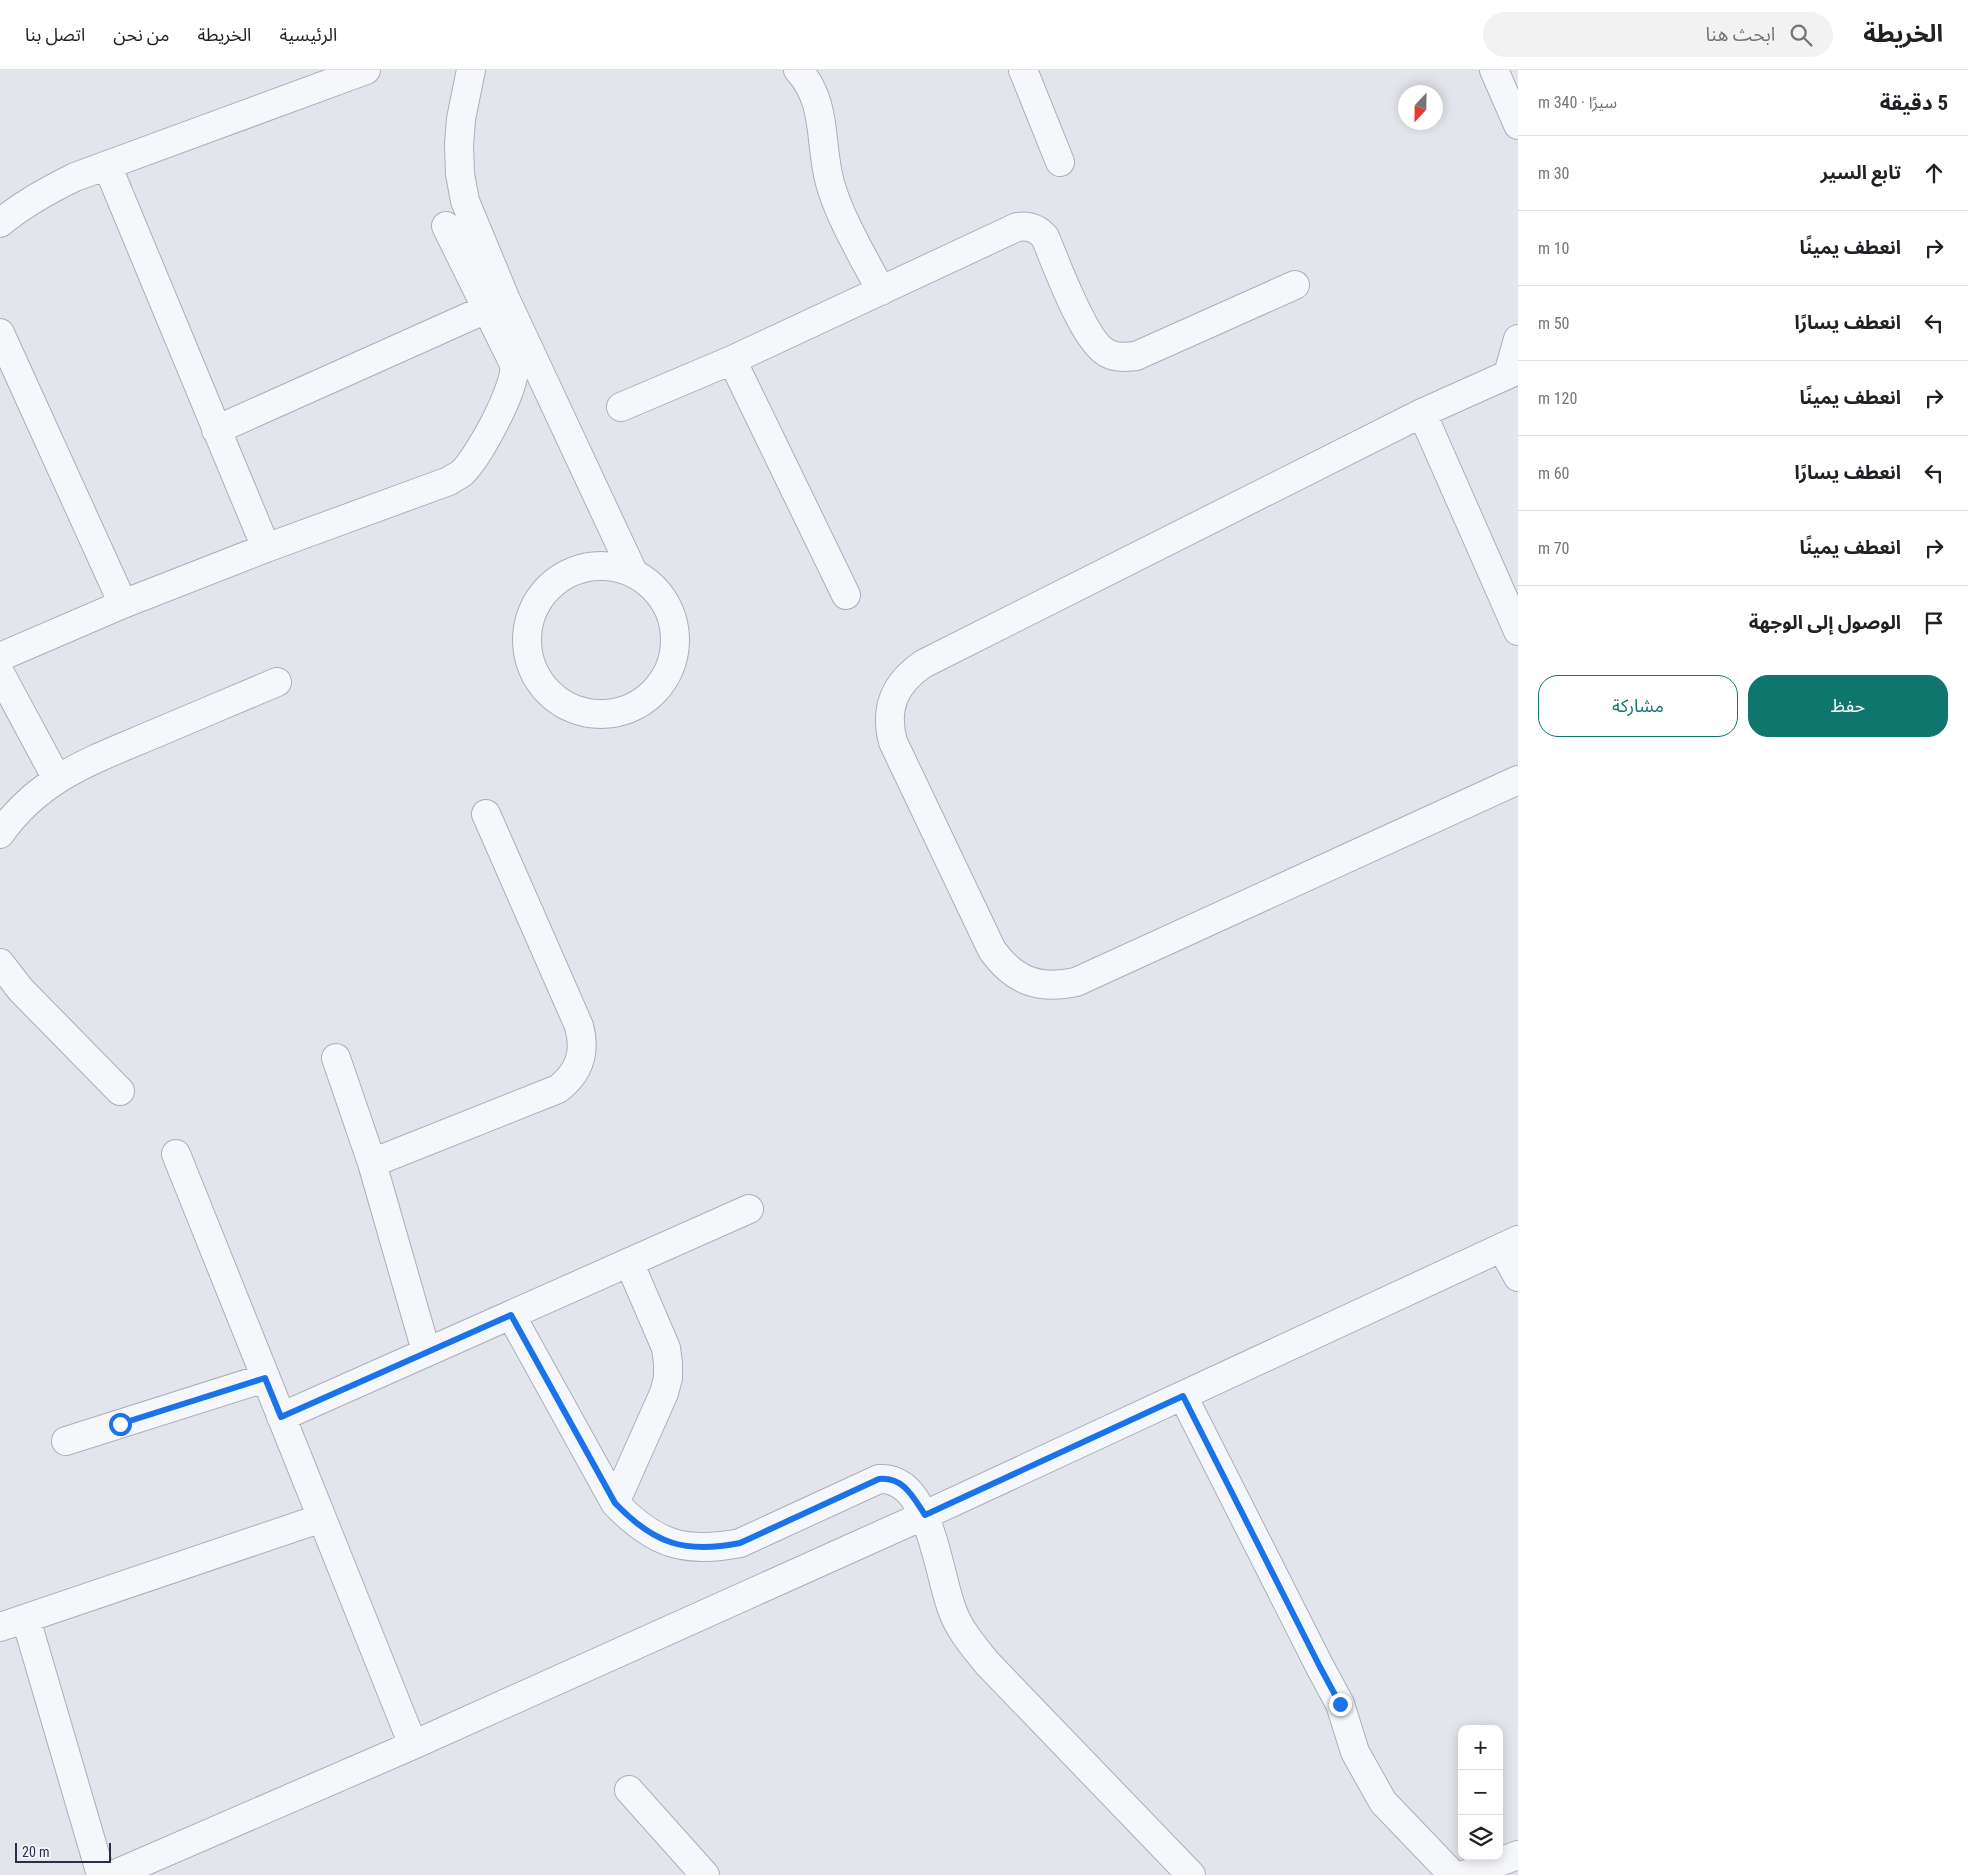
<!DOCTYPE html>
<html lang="ar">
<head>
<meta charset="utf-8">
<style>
	:root { --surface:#fff; --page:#f2f2f2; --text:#202124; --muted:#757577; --line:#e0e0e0; --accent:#0f766e }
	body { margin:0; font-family:"Roboto Condensed","Noto Sans Arabic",sans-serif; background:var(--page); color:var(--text); direction:rtl }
	.controls { position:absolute; right:15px; bottom:15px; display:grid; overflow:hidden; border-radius:10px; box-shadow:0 2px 12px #0003 }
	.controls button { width:45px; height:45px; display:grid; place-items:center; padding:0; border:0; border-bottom:1px solid var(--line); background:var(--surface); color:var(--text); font:25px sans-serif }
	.compass { position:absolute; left:1398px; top:15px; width:45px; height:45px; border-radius:50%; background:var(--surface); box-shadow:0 2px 12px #0003; rotate:202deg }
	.scale { position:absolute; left:15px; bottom:12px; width:96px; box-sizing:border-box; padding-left:5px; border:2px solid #2a2f45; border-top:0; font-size:14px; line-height:18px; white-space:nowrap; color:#2a2f45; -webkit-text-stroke:4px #f3f4f9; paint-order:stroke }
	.stop { position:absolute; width:15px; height:15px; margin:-11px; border:4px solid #1a73e8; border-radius:50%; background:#fff }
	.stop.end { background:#1a73e8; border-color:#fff; box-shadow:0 1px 5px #0008 }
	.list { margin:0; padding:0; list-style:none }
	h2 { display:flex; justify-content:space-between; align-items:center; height:65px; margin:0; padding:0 20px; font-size:21px }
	h2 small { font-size:16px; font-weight:400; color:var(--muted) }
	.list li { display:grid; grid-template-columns:32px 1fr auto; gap:15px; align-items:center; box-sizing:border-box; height:75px; padding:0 20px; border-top:1px solid var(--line) }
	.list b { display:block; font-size:19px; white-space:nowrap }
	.list em { font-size:16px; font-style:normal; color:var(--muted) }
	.actions { display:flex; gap:10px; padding:15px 20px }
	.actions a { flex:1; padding:11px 0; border:1px solid var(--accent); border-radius:20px; text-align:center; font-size:18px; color:var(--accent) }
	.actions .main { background:var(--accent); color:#fff }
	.icon { flex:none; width:28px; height:28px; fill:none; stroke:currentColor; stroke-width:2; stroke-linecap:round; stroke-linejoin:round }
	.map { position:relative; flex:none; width:1518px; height:1805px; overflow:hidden; direction:ltr }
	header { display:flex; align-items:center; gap:30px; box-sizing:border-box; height:70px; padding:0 25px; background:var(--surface); border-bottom:1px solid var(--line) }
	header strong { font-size:24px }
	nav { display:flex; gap:28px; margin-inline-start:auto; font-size:18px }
	.search { width:350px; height:45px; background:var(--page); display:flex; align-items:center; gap:12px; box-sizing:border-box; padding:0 18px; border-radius:28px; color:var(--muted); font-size:19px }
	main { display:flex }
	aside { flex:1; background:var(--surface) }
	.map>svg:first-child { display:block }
</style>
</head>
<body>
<header>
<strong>الخريطة</strong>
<div class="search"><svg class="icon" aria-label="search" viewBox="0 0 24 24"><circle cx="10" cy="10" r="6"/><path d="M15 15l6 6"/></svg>ابحث هنا</div>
<nav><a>الرئيسية</a><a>الخريطة</a><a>من نحن</a><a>اتصل بنا</a></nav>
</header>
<main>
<aside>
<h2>5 دقيقة<small>سيرًا · 340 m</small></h2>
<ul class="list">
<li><svg class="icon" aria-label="ahead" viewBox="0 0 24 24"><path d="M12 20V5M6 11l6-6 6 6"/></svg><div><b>تابع السير</b></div><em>30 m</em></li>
<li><svg class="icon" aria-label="right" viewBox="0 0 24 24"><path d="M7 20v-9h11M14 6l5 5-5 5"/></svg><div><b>انعطف يمينًا</b></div><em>10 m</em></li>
<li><svg class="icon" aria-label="left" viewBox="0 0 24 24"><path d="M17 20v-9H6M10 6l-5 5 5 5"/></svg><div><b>انعطف يسارًا</b></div><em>50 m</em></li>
<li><svg class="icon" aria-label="right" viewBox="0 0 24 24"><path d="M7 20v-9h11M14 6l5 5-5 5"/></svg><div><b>انعطف يمينًا</b></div><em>120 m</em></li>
<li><svg class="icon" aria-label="left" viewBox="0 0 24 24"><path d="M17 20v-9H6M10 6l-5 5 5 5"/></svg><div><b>انعطف يسارًا</b></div><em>60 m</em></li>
<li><svg class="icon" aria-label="right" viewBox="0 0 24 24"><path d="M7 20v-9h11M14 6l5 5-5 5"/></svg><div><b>انعطف يمينًا</b></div><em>70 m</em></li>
<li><svg class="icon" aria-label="arrive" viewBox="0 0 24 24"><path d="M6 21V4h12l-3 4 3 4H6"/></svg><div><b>الوصول إلى الوجهة</b></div></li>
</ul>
<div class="actions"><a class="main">حفظ</a><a>مشاركة</a></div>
</aside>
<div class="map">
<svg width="1518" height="1805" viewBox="0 0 1518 1805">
	<rect width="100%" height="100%" fill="#e3e5ec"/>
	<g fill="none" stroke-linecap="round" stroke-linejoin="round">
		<g stroke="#acaeba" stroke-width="30">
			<path id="minor" d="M471 0 461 49 459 75 460 104 465 131 506 230 633 502
				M798 0C828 32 819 74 830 113 840 149 864 188 881 221
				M1023 0 1060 92
				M1494 0 1518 55
				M107 95 266 478
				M0 153C23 134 48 120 75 107L366 0
				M0 263 123 534
				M732 290 846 525
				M1518 300 1422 343 923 594C894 614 884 638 893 672L992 880C1014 911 1039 920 1076 912L1518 710
				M1508 304 1518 269
				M621 337 732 290 1017 157C1029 155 1037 158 1045 167 1056 193 1085 275 1109 284 1117 288 1127 287 1136 286L1295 215
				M1422 343 1518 561
				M216 360 502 232
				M527 570a74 74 0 1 1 148 0a74 74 0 1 1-148 0Z
				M0 587 123 534 266 478 449 411C453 408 458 406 462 403 478 388 517 317 514 296 513 291 510 286 508 282L446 156
				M0 603 57 709
				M0 764C40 707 93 690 154 664 195 647 236 629 277 612
				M0 893 21 920 120 1021
				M336 988 372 1093 426 1281
				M176 1084 413 1675
				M372 1093 558 1019C580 1002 586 982 579 956L486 744
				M1502 1178 1518 1207
				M511 1245 615 1433C654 1474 685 1484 740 1473L879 1409C931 1405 938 1507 953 1542 960 1561 975 1578 987 1593L1191 1805
				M1183 1326 1320 1597 1340 1634 1355 1682 1383 1732 1453 1805
				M281 1347 749 1139
				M66 1371 265 1308
				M615 1433 664 1323 668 1308V1293L666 1278 629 1192
				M26 1549 101 1805
				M0 1557 322 1448
				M629 1720 705 1805
				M113 1805 413 1675 925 1445 1518 1170
				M1464 1805 1518 1785"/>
		</g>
		<use href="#minor" stroke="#f6f7fa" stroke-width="28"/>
	</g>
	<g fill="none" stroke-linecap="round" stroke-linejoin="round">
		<path stroke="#1a73e8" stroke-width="6" d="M120 1354 265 1308 281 1347 511 1245 615 1433C654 1474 685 1484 740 1473L879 1409C904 1407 913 1427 925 1445L1183 1326 1320 1597 1340 1634"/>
	</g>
</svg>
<div class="controls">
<button>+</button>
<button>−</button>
<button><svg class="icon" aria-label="layers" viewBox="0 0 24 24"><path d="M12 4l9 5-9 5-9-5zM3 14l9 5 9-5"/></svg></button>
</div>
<svg class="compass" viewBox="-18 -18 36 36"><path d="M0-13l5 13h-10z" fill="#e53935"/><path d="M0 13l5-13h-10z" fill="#757577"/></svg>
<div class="scale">20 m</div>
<div class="stop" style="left:120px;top:1354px"></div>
<div class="stop end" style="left:1340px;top:1634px"></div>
</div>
</main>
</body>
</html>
